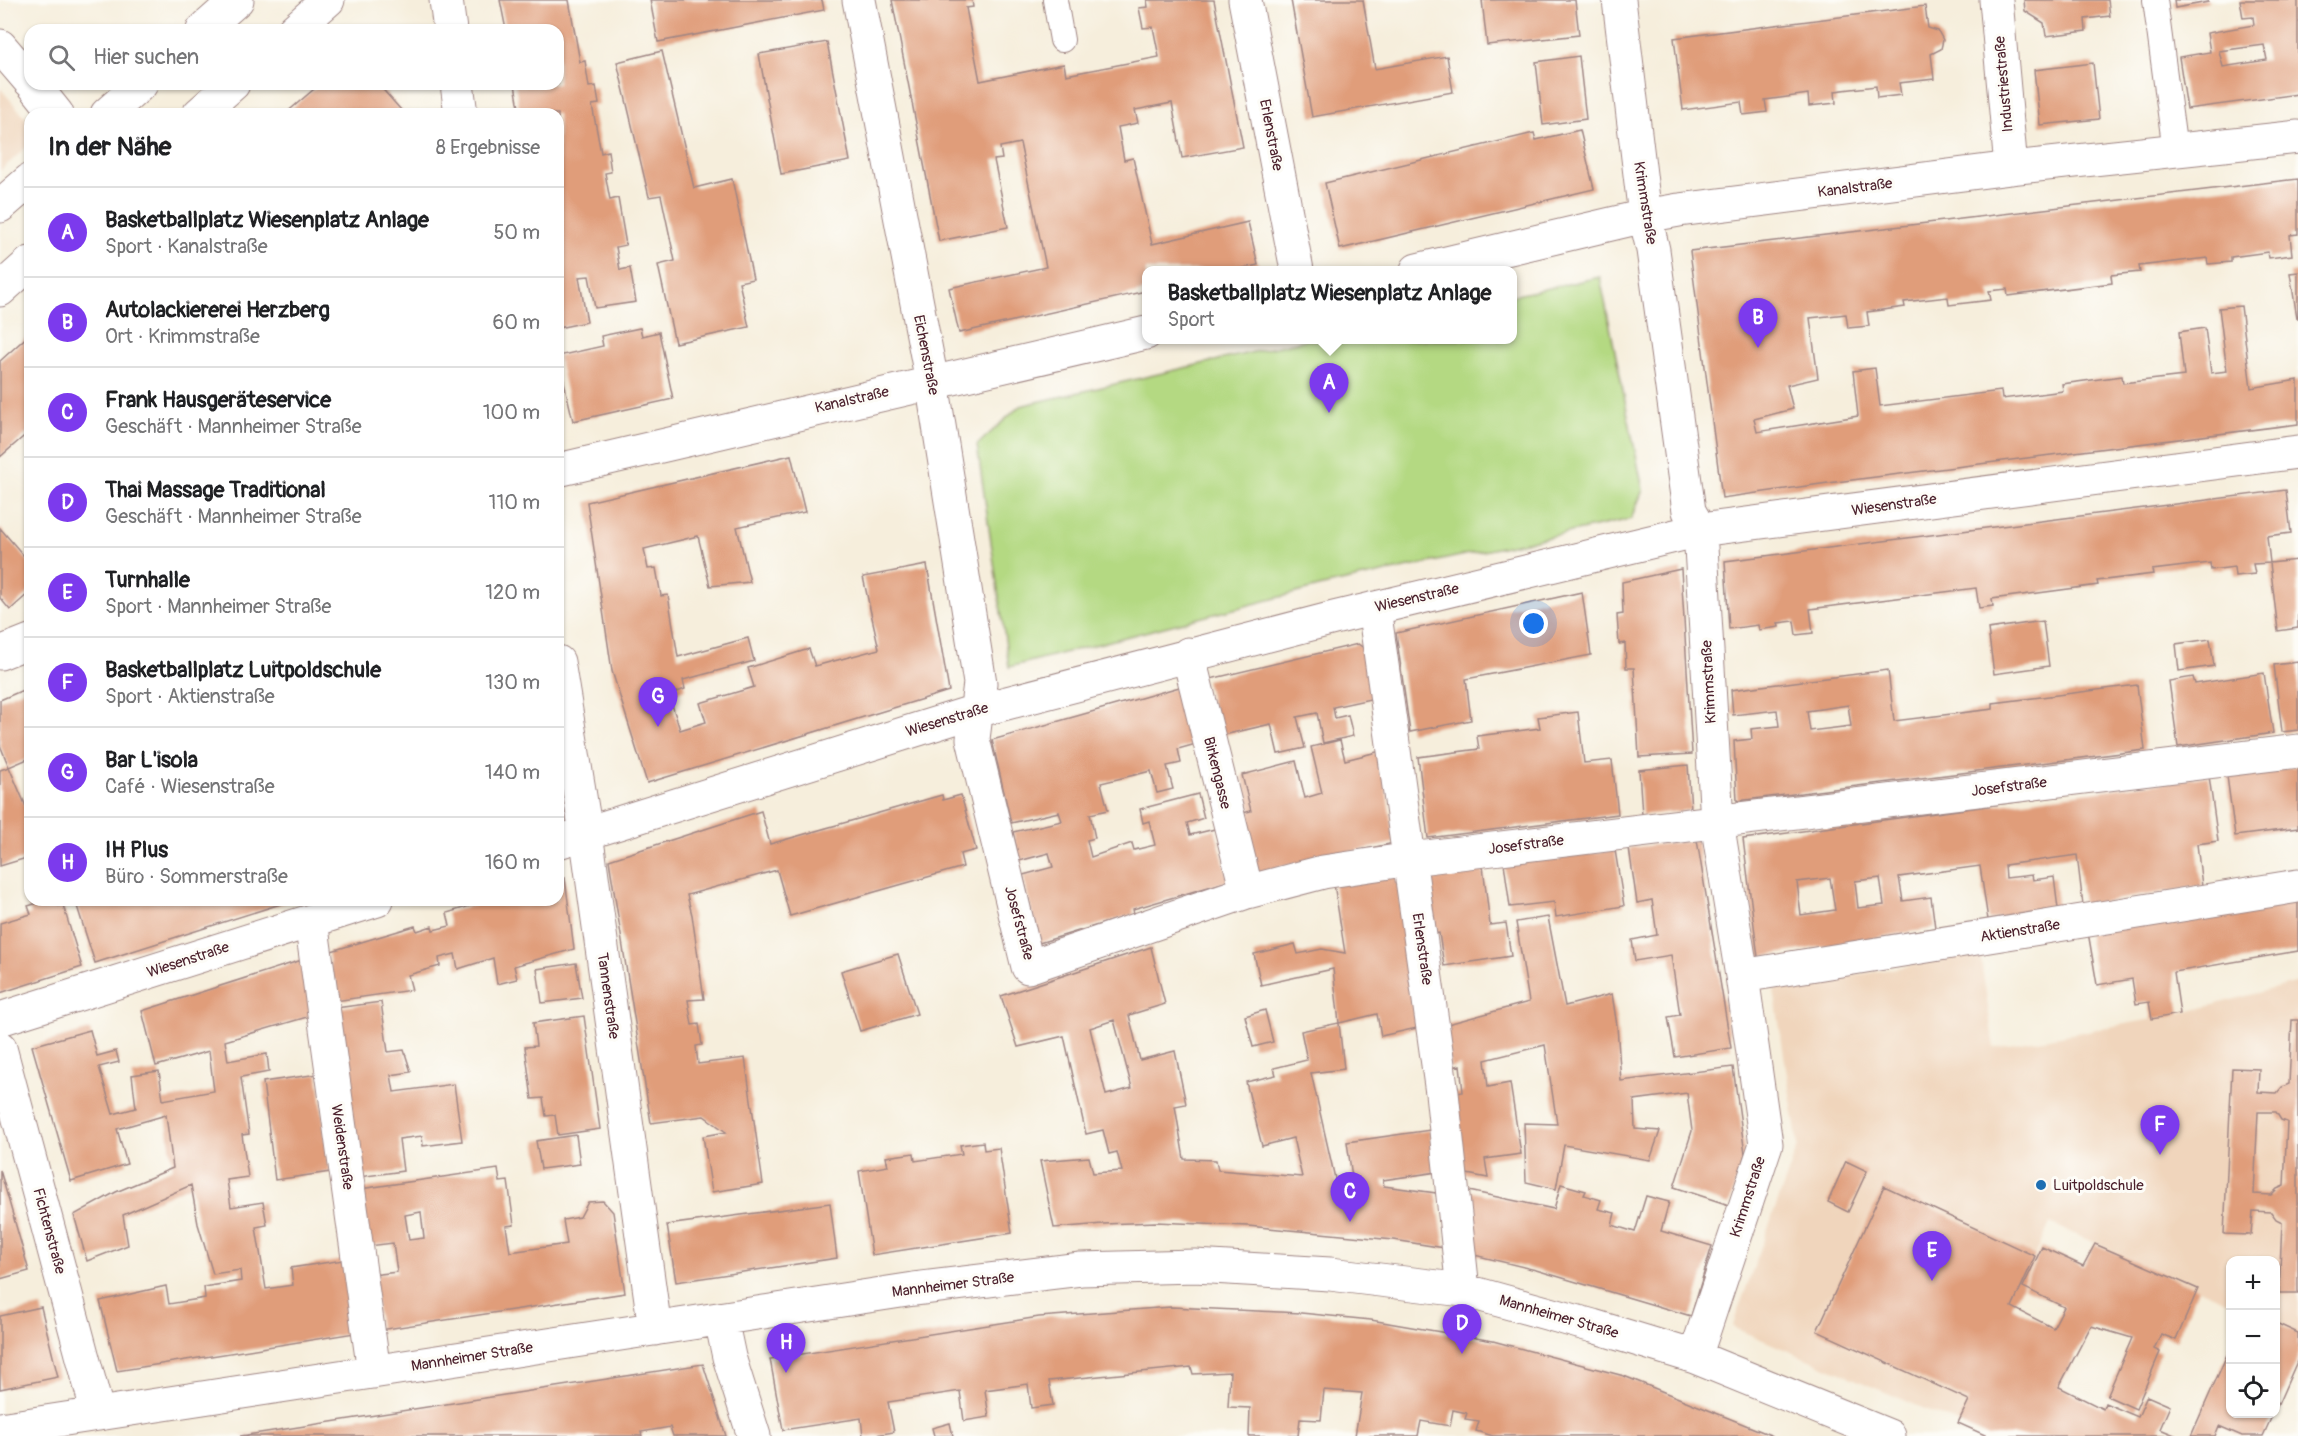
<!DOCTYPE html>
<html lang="de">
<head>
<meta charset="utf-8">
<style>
	:root { --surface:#fff; --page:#f2f2f2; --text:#202124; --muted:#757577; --line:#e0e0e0; --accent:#7c3aed }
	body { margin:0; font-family:Pangolin,sans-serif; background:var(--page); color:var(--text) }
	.controls { position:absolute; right:18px; bottom:18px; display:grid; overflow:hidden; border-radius:12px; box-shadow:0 2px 4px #0004 }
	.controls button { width:54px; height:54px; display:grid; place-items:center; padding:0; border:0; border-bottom:2px solid var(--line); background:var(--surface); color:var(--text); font:30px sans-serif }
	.you { position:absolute; left:1534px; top:624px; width:21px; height:21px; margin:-15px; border:4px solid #fff; border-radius:50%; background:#1a73e8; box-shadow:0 0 0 9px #1a73e833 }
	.badge { display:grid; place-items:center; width:39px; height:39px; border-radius:50%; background:var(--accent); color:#fff; font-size:20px; font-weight:700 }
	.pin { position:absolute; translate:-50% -50px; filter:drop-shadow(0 2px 3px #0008) }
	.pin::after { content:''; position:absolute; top:32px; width:21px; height:18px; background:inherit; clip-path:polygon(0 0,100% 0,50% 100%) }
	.popup { position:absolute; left:1142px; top:266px; width:375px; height:78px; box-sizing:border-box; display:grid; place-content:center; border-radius:12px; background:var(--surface); filter:drop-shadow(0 2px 4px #0005); font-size:20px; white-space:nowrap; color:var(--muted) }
	.popup b { font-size:22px; color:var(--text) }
	.popup::after { content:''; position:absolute; left:50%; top:100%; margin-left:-12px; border:12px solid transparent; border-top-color:var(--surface) }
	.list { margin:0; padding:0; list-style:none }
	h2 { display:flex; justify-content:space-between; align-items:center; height:78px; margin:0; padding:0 24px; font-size:26px }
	h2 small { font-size:20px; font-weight:400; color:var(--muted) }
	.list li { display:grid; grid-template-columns:39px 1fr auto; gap:18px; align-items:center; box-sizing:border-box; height:90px; padding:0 24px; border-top:2px solid var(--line) }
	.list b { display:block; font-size:22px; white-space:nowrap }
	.list p { margin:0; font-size:20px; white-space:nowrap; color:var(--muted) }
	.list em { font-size:20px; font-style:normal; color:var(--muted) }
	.icon { flex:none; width:33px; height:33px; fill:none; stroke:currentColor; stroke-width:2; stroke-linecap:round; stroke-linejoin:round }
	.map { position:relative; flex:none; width:2298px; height:1436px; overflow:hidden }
	.search { position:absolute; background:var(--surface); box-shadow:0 2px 4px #0004; left:24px; top:24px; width:540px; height:66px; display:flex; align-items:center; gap:15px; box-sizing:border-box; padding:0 21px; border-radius:18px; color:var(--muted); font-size:22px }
	.panel { position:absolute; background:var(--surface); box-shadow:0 2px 4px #0004; left:24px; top:108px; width:540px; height:798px; border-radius:18px }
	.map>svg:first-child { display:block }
</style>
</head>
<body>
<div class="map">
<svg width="2298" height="1436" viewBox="0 0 2298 1436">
	<rect width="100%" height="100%" fill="#fdfcf7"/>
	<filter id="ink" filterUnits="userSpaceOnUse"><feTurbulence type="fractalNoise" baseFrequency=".0167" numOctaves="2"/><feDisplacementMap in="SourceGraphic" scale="12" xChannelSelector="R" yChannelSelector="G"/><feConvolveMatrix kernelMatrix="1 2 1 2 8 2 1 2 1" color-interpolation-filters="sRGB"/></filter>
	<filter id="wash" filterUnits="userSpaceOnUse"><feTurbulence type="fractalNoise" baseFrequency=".008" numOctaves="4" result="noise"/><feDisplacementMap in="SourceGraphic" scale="24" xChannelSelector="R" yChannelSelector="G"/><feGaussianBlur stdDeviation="1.35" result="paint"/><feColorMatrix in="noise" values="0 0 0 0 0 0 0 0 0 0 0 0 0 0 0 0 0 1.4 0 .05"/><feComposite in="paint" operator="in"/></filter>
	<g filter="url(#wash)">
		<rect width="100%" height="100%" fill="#f6eedc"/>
		<path fill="#f0d5bc" d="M0 88 30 123V144L0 171Z
			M1980 953 1994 1048 2180 1014 2298 982V1333L2276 1323V1260H2230V1303L2050 1223 1958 1423 1732 1327 1798 1146 1774 990Z"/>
		<path fill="#b4d982" stroke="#7f7c56" stroke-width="1.5" d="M1600 277 1643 490 1631 519 1327 585 1009 667 977 445 1020 406 1305 340H1512V296Z"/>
		<g id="blocks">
			<path fill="#e09d7a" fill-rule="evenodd" d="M500 0H569L580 62 585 61 589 87 596 86 599 104 592 105 601 153 608 151 611 172 605 173 610 200 618 198 626 245 616 247 620 270 630 268 636 302 595 308 589 276 579 277 587 322 558 328V114H520L515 84H558V30H506Z
				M650 0H822L824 10 658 42Z
				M892 0H972L973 7 966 8 980 81 1064 64 1066 75 1159 57 1153 27 1143 28 1139 8 1148 7 1147 0H1214L1243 147 1182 158 1172 103 1135 110 1138 123 1118 127 1124 160 1133 158 1152 244 1248 222 1258 265 1234 270H1146V291L959 333 949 288 1046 267 1020 143 1000 147 1002 159 994 160 1008 227 939 241Z
				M1291 0H1363L1375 69 1447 56 1453 92 1312 117Z
				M1482 0H1575L1579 35 1487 45Z
				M2024 0H2108L2110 16 2085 19 2086 31 2046 36 2044 23 2025 11Z
				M2174 0H2208V2L2175 8Z
				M2240 0H2298V94L2187 109 2179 57 2210 52 2207 33 2254 25 2253 17 2243 18ZM2264 45 2267 60 2223 67 2219 51Z
				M1925 6 1928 28 1938 31 1943 40 1941 49 1931 54 1934 79 1899 83 1901 95 1877 98 1876 86 1835 91 1836 103 1809 106 1808 94 1765 100 1767 112 1743 115 1741 102 1683 110 1674 38Z
				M827 42 850 161 781 174 759 54Z
				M662 51 694 188 732 179 753 279 739 282 749 327 675 343 658 265 675 261 661 195 649 197 617 62Z
				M1579 56 1586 119 1543 125 1536 62Z
				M2093 63 2099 119 2040 125 2034 70Z
				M320 84H378L401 110 397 114H285Z
				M1580 130 1594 189 1340 249 1325 183 1534 133 1536 140Z
				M2298 179V234L2290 235 2292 255 2269 258 2268 252 2231 257V262L2208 264 2207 258 2139 266 2140 272 2111 275 2112 283 2008 296 2007 289 1989 291 1991 300 1949 305 1948 297 1904 302 1905 307 1867 312 1869 326 1848 328 1846 314 1810 318 1818 378 1787 385 1793 409 1754 419 1757 432 1858 416 1853 371 1875 368 1880 406 2001 391 2002 399 2063 391 2062 384 2122 376 2123 383 2184 376 2179 332 2205 328 2211 373 2227 371 2219 308 2241 306 2251 388 2298 380V424L1828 483 1722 498 1690 251Z
				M2298 272V318H2297L2290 273Z
				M640 328 642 336 659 332 673 399 573 421 558 356 603 346 601 336Z
				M30 334V431L0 457V361Z
				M791 455 805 512 737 527 750 582 710 586 698 536 644 549 648 569 656 568 661 596 668 595 678 657 748 638 754 661 683 680 685 689 669 695 680 730 706 722 700 703 754 687 748 668 809 649 815 666 879 649 863 577 927 565 949 691 647 783 612 671 587 502Z
				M2286 490 2291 533 2267 536 2270 563 2253 564 2255 574 2235 576 2234 567 2211 570 2210 563 2152 570 2153 574 2097 581 2098 585 1992 599 1993 606 1979 608 1976 588 1810 609 1813 633 1796 635 1794 621 1778 623 1779 627 1759 630 1758 625 1729 629 1725 561Z
				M0 528 30 563V592L10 610 0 598Z
				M2297 560 2298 628 2278 631 2270 563Z
				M1681 569 1692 754 1639 757 1634 668H1626L1625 643 1619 644 1617 615 1623 614 1622 582Z
				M1582 592 1591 655 1466 679 1471 720 1410 732 1396 633Z
				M2043 621 2049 666 1994 674 1988 629Z
				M2210 639 2214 666 2179 671 2176 644Z
				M1358 644 1368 651 1375 698 1333 707 1335 718 1348 715 1353 736 1323 743 1317 713 1297 717 1305 748 1278 754 1271 724 1219 736 1206 680Z
				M2298 662V730L2282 732 2274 665Z
				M1888 670 1894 721 1993 709V703L2137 685 2145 750 1737 801 1734 741 1752 739 1751 729 1779 726 1777 710 1733 715 1731 690ZM1848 705 1851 726 1810 731 1807 711Z
				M2264 673 2273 733 2178 747 2169 681 2193 677 2195 684Z
				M1183 686 1196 744 1178 749 1181 763 1167 766 1173 789 1157 793 1151 771 1101 783 1108 810 1090 814 1095 838 1087 840 1091 857 1132 843 1134 850 1155 845 1149 821 1143 823 1140 809 1198 794 1204 818 1187 823 1190 835 1215 829 1229 881 1133 909 1134 914 1039 943 1023 875 1053 867 1049 853 1019 861 1013 832 1062 821 1059 812 1011 823 992 740Z
				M30 687V758L9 767 0 745V700Z
				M1578 712 1584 763 1612 760 1618 814 1428 838 1418 757 1479 749 1477 736 1540 728 1538 717Z
				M1340 740 1345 760 1381 751 1394 843 1253 873 1238 814 1251 811 1242 775 1296 761 1305 798 1322 793 1311 747Z
				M1688 765 1691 810 1642 815 1639 770Z
				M2298 766V828L2235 836 2227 776Z
				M9 767 30 816V857L0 866V770Z
				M2209 776 2218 841 2197 844 2202 886 2083 905 2077 855 2005 865 2006 878 2032 875 2033 880 2054 877 2058 909 1988 920 1980 866 1899 877 1903 901 1931 897 1935 928 1758 957 1743 839ZM1830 878 1835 910 1801 915 1797 882ZM1880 878 1884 905 1858 908 1855 881Z
				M942 795 943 800 961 795 976 850 960 854 963 867 790 916 777 870 687 895 692 915 704 999 688 1000 692 1025 699 1024 702 1045 696 1046 698 1064 745 1058 763 1184 712 1192 703 1136 726 1132 704 1116 651 1123 609 860 761 811 770 844Z
				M1697 840 1731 1048 1675 1057 1668 1017 1680 1015 1671 955 1635 961 1632 940 1657 935 1652 900 1637 903 1629 848Z
				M1615 850 1624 906 1556 917 1554 902 1510 907 1504 863Z
				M1483 866 1490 925 1506 923 1511 956 1444 966 1439 933 1431 934 1426 873Z
				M1397 875 1417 1028 1381 1036 1377 1014 1339 1023 1344 1069 1311 1073 1336 1183 1353 1184 1347 1142 1430 1130 1437 1172 1383 1180 1384 1186 1436 1193 1445 1248 1394 1240 1248 1226 1156 1222 1103 1224 1054 1228 1040 1161 1089 1157 1093 1173 1122 1171 1117 1152 1109 1154 1103 1130 1086 1134 1064 1036 1018 1047 1001 996 1151 947 1165 1004 1129 1015 1140 1060 1175 1051 1186 1104 1175 1106 1184 1159 1216 1160 1218 1170 1302 1177 1293 1138 1262 1146 1246 1082 1276 1075 1274 1068 1307 1060 1301 1031 1339 1023 1333 969 1261 985 1254 954 1295 944 1298 954 1322 949 1345 953 1334 884ZM1114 1020 1132 1088 1106 1095 1090 1028Z
				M565 878 574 949 514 966 517 979 497 984 493 958 458 969 455 954 439 958 440 966 408 975 412 990 335 1001 328 952 415 926 417 931 432 926 433 930 450 926 447 913 490 900H558V880Z
				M2298 897V951L2174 972 2180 1014 2152 1019 2149 1002 2136 1004 2132 979 2097 985 2088 932Z
				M47 900H56L58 906 63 905 82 967 0 993V923L31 914 28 906Z
				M85 900H293L95 963 76 903Z
				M1548 917 1565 1006 1612 994 1617 1026 1621 1081 1733 1067 1745 1154 1729 1205 1674 1187 1692 1131 1687 1093 1634 1100 1635 1129 1660 1131 1650 1160 1564 1145 1556 1189 1526 1182 1524 1123 1557 1124 1545 1045 1485 1060 1488 1087 1510 1083 1521 1154 1485 1159 1488 1178 1462 1173 1452 1094 1463 1092 1460 1065 1450 1068 1444 1025 1529 1002 1516 922Z
				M898 954 917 1014 860 1031 841 971Z
				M305 959 314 1015 225 1041 228 1061 267 1054 269 1072 241 1077 249 1134 242 1135 248 1177 227 1180 231 1207 263 1202 267 1225 256 1227 266 1289 293 1285 291 1268 343 1260 355 1333 117 1371 100 1301 166 1286 169 1304 205 1298 204 1287 241 1281 240 1270 213 1274 198 1224 191 1185 123 1215 128 1245 87 1261 74 1215 116 1192 173 1168 166 1115 117 1129 127 1164 71 1181 32 1046 90 1030 97 1056 116 1051 119 1062 99 1067 113 1114 136 1108 132 1075 159 1071 163 1100 214 1091 209 1051 156 1066 142 1011Z
				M576 963 582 998 542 1003 537 969Z
				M381 1002 388 1052 404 1050 411 1072 391 1075 394 1092 454 1084 462 1141 423 1146 422 1136 399 1139 403 1171 359 1177 336 1008Z
				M1265 1010 1273 1042 1253 1047 1245 1016Z
				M584 1016 600 1129 558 1135 555 1115 546 1116 543 1098 532 1099 525 1047 536 1046 533 1023Z
				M2292 1020H2298V1293H2279L2282 1222 2276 1219 2271 1212 2253 1211 2251 1235 2224 1234 2232 1068 2259 1069 2258 1092 2277 1093 2282 1087 2289 1084ZM2258 1112H2276L2281 1120 2287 1122 2284 1186 2277 1189 2271 1195 2254 1194Z
				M318 1074 330 1172 275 1180 263 1082Z
				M576 1135 580 1164 541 1169 536 1141Z
				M983 1142 984 1150 999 1148 1012 1233 872 1255 859 1171 888 1166 886 1157 914 1153 915 1161 962 1154 960 1145Z
				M1846 1161 1867 1171 1848 1212 1828 1202Z
				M498 1169 500 1182 508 1181 514 1225 506 1226 510 1252 567 1244 563 1220 580 1217 588 1202 603 1201 613 1212 625 1293 380 1330 372 1275 397 1272 393 1243 369 1246 360 1189ZM421 1212 424 1238 409 1240 405 1215Z
				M0 1170 29 1271 0 1279Z
				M1561 1184 1586 1191 1584 1195 1601 1200 1598 1209 1615 1213 1612 1225 1635 1232 1646 1196 1669 1202 1661 1231 1712 1246 1691 1316 1536 1270 1474 1255 1464 1190 1554 1209Z
				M1884 1186 2035 1256 2012 1307 2053 1328 2064 1307 2023 1287 2042 1247 2083 1266 2095 1244 2198 1289 2176 1340 2161 1334 2154 1349 2160 1352 2136 1409 2107 1396 2132 1338 2091 1326 2059 1387 2103 1409 2105 1403 2138 1417 2147 1396 2170 1406 2160 1429 2177 1436H1987L1958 1423 1969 1400 1817 1331Z
				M830 1203 837 1258 676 1282 667 1225Z
				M41 1307 58 1377 0 1389V1316Z
				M1171 1307 1301 1313 1371 1320 1493 1341 1624 1376 1773 1436H1493L1476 1431 1479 1421 1465 1419 1467 1413 1453 1410 1450 1426 1421 1421 1418 1436H1355L1362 1393 1324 1390 1321 1420 1300 1419 1298 1436H1249L1250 1408 1228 1407 1230 1372 1193 1374 1191 1367 1049 1381 1053 1405 1031 1408 1028 1384 985 1390 989 1417 964 1421 960 1391 888 1402 894 1432 870 1436H863L861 1418 783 1430 770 1359 1039 1317Z
				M2276 1323 2298 1333V1359L2276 1409Z
				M2230 1348V1414H2273L2263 1436H2242L2219 1426 2215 1436H2191Z
				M703 1364 726 1436H673L670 1427 641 1432 642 1436H240Z
				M950 1423 953 1436H934L932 1428Z"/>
		</g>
	</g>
	<g filter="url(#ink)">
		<use href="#blocks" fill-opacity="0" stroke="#a08684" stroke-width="1.5"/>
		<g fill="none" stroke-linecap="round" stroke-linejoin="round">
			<g stroke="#a08684" stroke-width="26">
				<path id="lane" d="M1055 0 1062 40
					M2155 0 2175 151"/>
			</g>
			<g stroke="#a08684" stroke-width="35">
				<path id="street" d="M446 0 450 30
					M859 0 932 382 980 683 973 739 1028 967 1247 892 1323 872 1410 859 2298 751
					M1245 0 1297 270
					M1619 0 1645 216 1653 250 1689 511 1700 530 1717 822 1742 976 1766 1144 1695 1357
					M1996 0 2011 168
					M0 46 30 81
					M33 84 57 114
					M457 84 461 114
					M1417 270 1645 216 1679 210 2011 168 2298 137
					M558 470 1146 333
					M1374 608 1442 1093 1463 1290
					M0 653 30 641
					M1188 654 1247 892
					M558 662 586 833 655 1329
					M558 842 976 711 1334 618 1700 530 2298 452
					M311 921 374 1372
					M1742 976 2298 886
					M0 1019 377 900
					M0 1048 98 1414
					M721 1319 729 1357 754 1436
					M0 1429 914 1289 1081 1269 1195 1266 1330 1274 1463 1290 1593 1326 1695 1357 1889 1436"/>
			</g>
			<g stroke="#a08684" stroke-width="35">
				<path id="secondary" d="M203 30 237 0
					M294 30 328 0
					M107 114 141 84
					M199 114 233 84
					M0 206 30 180
					M0 290 30 263"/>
			</g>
			<use href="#lane" stroke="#fff" stroke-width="24"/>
			<use href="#street" stroke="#fff" stroke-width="33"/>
			<use href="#secondary" stroke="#fff" stroke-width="33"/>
		</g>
	</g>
	<circle fill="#1f6fb2" stroke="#fdfcf7" stroke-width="2" cx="2041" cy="1185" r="6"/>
	<g text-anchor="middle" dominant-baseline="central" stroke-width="6" stroke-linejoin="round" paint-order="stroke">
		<g font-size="15" fill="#4a1f2b" stroke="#fdfcf7">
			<text transform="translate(2004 84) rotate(-95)">Industriestraße</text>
			<text transform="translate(1271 135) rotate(79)">Erlenstraße</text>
			<text transform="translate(1855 188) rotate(-7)">Kanalstraße</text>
			<text transform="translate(1645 203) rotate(81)">Krimmstraße</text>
			<text transform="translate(926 355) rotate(79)">Eichenstraße</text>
			<text transform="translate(852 400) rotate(-13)">Kanalstraße</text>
			<text transform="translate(1894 505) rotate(-8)">Wiesenstraße</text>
			<text transform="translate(1417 598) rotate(-13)">Wiesenstraße</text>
			<text transform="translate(1709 682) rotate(-93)">Krimmstraße</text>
			<text transform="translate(947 720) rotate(-17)">Wiesenstraße</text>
			<text transform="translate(1217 773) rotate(76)">Birkengasse</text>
			<text transform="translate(2009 787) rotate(-7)">Josefstraße</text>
			<text transform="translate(1526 845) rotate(-7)">Josefstraße</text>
			<text transform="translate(1019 923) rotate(75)">Josefstraße</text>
			<text transform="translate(2020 931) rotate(-9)">Aktienstraße</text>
			<text transform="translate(1422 949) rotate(82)">Erlenstraße</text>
			<text transform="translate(188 960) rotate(-18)">Wiesenstraße</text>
			<text transform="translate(608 996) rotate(82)">Tannenstraße</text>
			<text transform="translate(342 1147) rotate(82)">Weidenstraße</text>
			<text transform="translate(1748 1197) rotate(-72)">Krimmstraße</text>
			<text transform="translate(49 1231) rotate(75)">Fichtenstraße</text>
			<text transform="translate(953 1285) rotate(-7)">Mannheimer Straße</text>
			<text transform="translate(1559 1317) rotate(16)">Mannheimer Straße</text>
			<text transform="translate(472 1357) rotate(-9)">Mannheimer Straße</text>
		</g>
		<g font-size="15" fill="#4a1f2b" stroke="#fdfcf7" text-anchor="start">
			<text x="2053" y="1185">Luitpoldschule</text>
		</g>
	</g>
</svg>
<div class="controls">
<button>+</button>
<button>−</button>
<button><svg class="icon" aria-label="locate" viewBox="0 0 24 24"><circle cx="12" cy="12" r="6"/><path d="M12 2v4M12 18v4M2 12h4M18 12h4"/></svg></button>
</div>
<div class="you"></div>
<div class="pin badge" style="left:1329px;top:413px">A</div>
<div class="popup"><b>Basketballplatz Wiesenplatz Anlage</b>Sport</div>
<div class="pin badge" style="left:1758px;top:348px">B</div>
<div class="pin badge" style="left:1350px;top:1222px">C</div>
<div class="pin badge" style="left:1462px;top:1354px">D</div>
<div class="pin badge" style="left:1932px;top:1281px">E</div>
<div class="pin badge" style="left:2160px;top:1155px">F</div>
<div class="pin badge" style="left:658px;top:727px">G</div>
<div class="pin badge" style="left:786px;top:1373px">H</div>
<div class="search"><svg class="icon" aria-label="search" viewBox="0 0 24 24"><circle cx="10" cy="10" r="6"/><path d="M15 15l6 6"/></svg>Hier suchen</div>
<section class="panel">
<h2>In der Nähe<small>8 Ergebnisse</small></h2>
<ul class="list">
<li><span class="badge">A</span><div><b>Basketballplatz Wiesenplatz Anlage</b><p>Sport · Kanalstraße</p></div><em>50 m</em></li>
<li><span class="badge">B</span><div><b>Autolackiererei Herzberg</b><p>Ort · Krimmstraße</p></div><em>60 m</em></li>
<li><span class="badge">C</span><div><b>Frank Hausgeräteservice</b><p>Geschäft · Mannheimer Straße</p></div><em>100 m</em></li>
<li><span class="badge">D</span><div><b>Thai Massage Traditional</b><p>Geschäft · Mannheimer Straße</p></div><em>110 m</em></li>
<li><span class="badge">E</span><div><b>Turnhalle</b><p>Sport · Mannheimer Straße</p></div><em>120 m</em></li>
<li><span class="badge">F</span><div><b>Basketballplatz Luitpoldschule</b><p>Sport · Aktienstraße</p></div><em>130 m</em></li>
<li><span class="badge">G</span><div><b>Bar L'isola</b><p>Café · Wiesenstraße</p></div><em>140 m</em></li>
<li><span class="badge">H</span><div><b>IH Plus</b><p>Büro · Sommerstraße</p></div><em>160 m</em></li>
</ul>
</section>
</div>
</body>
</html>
